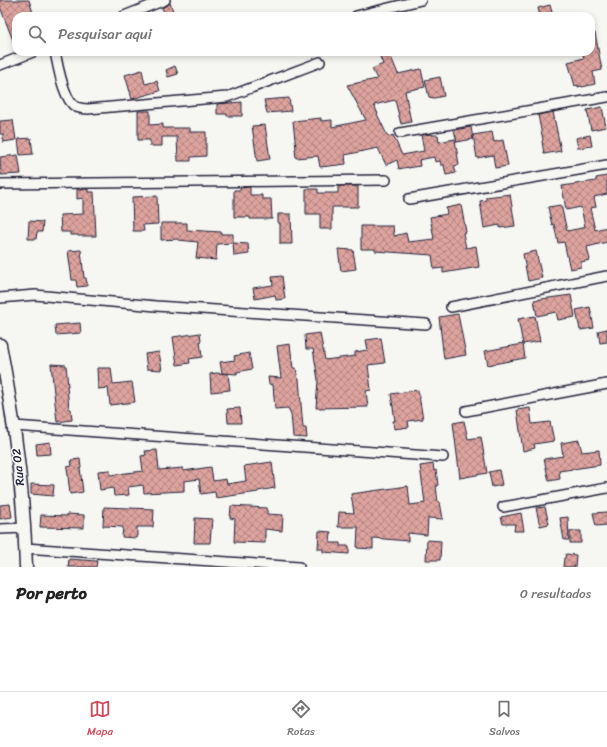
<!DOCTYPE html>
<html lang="pt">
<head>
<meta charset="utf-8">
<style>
	:root { --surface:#fff; --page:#f2f2f2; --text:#222; --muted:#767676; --line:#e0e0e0; --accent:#d1495b }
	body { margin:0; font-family:Sriracha,sans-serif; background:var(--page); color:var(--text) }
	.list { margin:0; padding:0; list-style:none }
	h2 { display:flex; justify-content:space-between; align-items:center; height:52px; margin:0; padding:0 16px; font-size:17px }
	h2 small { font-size:13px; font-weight:400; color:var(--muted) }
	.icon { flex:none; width:22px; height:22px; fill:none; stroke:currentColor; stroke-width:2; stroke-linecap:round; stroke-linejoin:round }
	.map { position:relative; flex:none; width:607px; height:567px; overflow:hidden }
	.search { position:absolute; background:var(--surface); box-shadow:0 2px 6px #0003; left:12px; right:12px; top:12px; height:44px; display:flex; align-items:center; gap:10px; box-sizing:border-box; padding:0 14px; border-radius:12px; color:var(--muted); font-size:15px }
	.sheet { height:124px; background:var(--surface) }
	nav { display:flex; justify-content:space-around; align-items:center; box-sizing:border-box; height:56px; border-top:1px solid var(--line); background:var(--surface); font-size:11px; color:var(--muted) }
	nav a { display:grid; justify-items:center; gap:2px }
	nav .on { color:var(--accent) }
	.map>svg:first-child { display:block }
</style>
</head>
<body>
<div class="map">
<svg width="607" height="567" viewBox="0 0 607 567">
	<defs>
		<pattern id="building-cross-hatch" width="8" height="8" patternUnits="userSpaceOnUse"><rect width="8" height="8" fill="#dda39e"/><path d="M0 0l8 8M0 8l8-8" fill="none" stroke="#b38482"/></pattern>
	</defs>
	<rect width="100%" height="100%" fill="#f6f6f2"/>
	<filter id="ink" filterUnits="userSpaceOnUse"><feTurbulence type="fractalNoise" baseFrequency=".025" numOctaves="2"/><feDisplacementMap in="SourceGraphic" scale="8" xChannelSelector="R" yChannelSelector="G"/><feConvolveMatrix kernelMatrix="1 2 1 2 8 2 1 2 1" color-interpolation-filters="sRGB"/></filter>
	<g filter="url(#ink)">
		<path fill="url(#building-cross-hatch)" stroke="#22223b" d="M0 0H29L34 16H16V48L0 7Z
			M170 3 175 16H166L162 8Z
			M550 5 553 16H540L538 8Z
			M591 33H595L602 70 593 72 595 84 582 87 581 86 578 87V85L575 86 568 62 584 58 582 52H591Z
			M378 52H389L398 74 421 69 425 87 405 91 411 122 401 124 395 100 374 105 378 114H377L388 137 393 135 402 155 424 151 421 135 432 134V135H438L439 142 455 139 459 165 454 166 456 173 446 175 444 165H441L440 161 435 162 434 157 419 160 420 166 408 168V167L399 169 397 160 386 165 378 148 345 155 346 164 338 165 320 167 318 156 296 158 295 149H296L293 121 321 118V121L332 120V127L366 120 347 85 377 79 372 69 383 64Z
			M175 66 178 74 168 77 166 70Z
			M142 70 145 84 157 81 160 91 132 99 125 75Z
			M440 77 444 96 434 98 429 97 425 80Z
			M289 98 291 111 267 113 264 100Z
			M242 102V116H227V114H217V104Z
			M602 107 606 127 591 130 587 110Z
			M138 111H150V125L163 124V128H190V132H206V156L191 157V161H178L177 137H162V146H150V140H138Z
			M553 112 561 151 544 154 542 141 543 140 538 115Z
			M13 120 16 140 3 142V134H0V121Z
			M265 125 270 159 257 161 252 126Z
			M471 127 473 139 457 142 454 130Z
			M492 132 494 142 503 140 508 166 495 168 493 155 477 158 473 135Z
			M590 135 592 146 578 148 576 138Z
			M31 138 33 154 20 155 18 139Z
			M18 155 21 174 1 175 0 157Z
			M607 176V194L594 197 596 207 590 208 595 230 607 227V242L587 247 590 260 581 262V267L570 269 564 242 558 243 554 224 552 225 548 207 561 205 567 231 582 228V227H585L581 207 566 210 562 186 596 181V178Z
			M338 186H358V207H332V229H320V214H306V189H318V193H338Z
			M250 187V195H262V199H271L272 219H250V217H234V190H240V188Z
			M77 189H88V192H94L96 236H78V235H70V232H61L60 215 83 214V198L77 199Z
			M510 194 515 226 500 228V225L484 228 480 201 486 200V197Z
			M157 196 158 224 143 225 144 231H133L132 197Z
			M461 205 466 232 463 233 466 248 476 246 479 267 443 273V268L434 269 432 255 375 251V249H361V226H393L394 236 406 233 408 242 434 239 430 217 447 214 446 208Z
			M278 214H291L292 244H280V223H278Z
			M29 221 43 222 42 232H37L36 239H28Z
			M161 223H187V230L221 232V234H233V243L248 244 249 254 234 256 233 243 217 244 216 260 196 258 198 242 178 240V239L161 240Z
			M338 249 353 250 356 269 341 271Z
			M81 250 84 278H86L87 286 77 287 76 280H72L68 251Z
			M536 251 542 278 528 281 523 254Z
			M282 276 285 299 276 300 275 295 255 299 253 288 273 285 272 277Z
			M571 295 575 317 558 320 556 312 537 316 534 300Z
			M590 307 594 328 580 330 576 310Z
			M458 314 466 355 444 359 439 317Z
			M535 316 540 341 523 344 525 358 488 365 485 351 523 344 518 319Z
			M80 323 81 333 56 335 55 325Z
			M607 329V342L600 343 598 331Z
			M200 333 201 341H200L202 357 189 359 190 363 177 365 173 337Z
			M320 333 325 360 355 356V352L368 350 366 340 381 338 385 363 368 365 371 390 366 391 368 407 316 408 318 380 313 349H306L305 335Z
			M290 344 293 368H296L298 379H299L303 428H306L307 438 293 437 291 414 288 408 275 409 273 385 269 384 268 377 281 378 277 346Z
			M159 352 162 370 147 369 145 354Z
			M249 353 252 369 237 372V374L222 373 220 362 235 360 234 356Z
			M51 364 66 365 68 386H67L69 409H71L72 420 57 422Z
			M97 368H111L113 384 132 382 135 402 110 405 108 388 98 389Z
			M216 373 228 374 230 390 211 392 210 374Z
			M418 390 423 419 408 421 409 427 394 429 393 421H395L391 394Z
			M240 408 241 423H228L227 409Z
			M530 408 532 424 550 422 554 441 534 444 535 448 523 451 517 410Z
			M464 421 468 439 481 437 487 473 460 478 453 423Z
			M579 440 582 452 599 450 600 465 559 471 560 479 549 481 544 459 563 456 561 443Z
			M50 442 51 454 37 455 36 444Z
			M157 450 159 470 183 468V471L211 467 213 481 226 479 227 484 246 481 244 466 272 462 275 488 258 491V492L216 498 215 492 201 494 199 479 184 481V491L144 493 143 485 128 487 129 495 114 496 113 488 100 490 98 471 110 470V475L143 471 141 456 146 455 145 451Z
			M80 459 81 468H80L83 492 70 494 67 467 72 466 71 460Z
			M433 464 434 471 436 470 438 485 436 486 438 502H440L443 519 428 518 427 535 408 533V541L373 538V549L357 548 358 527H338L339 512 354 513 351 494 408 486 410 505 425 503 420 466Z
			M499 470 502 485 492 487 489 472Z
			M31 484 54 485 53 496 31 494Z
			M10 504 12 517 0 519V505Z
			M231 506 267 508V514L283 515 282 531 265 529V543L234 542 235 519 230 518Z
			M104 507 154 509 153 527H137V538L122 537 123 527 103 526Z
			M545 507 549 524 540 526 536 508Z
			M607 512V525L596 526 593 513Z
			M521 513 524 531H514L515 524H503L501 517Z
			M67 514 84 515V528L40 527 41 515 67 516Z
			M568 517 569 540H564L560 518Z
			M195 518 212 519 210 543H194Z
			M319 531 331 532 330 543H340V546H349V554L323 552V549H318Z
			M570 531H581V543H570Z
			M427 540 441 541 440 560H426Z
			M566 554 576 555 575 567H563L564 558H565Z
			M69 559 97 561 96 567H68Z"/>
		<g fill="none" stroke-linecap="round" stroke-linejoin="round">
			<g stroke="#22223b" stroke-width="12">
				<path id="street" d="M124 16 165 0
					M356 16 421 0
					M55 52C58 65 63 100 76 107 79 108 84 109 88 109L227 97 320 62
					M0 65 33 52
					M400 133 607 97
					M0 184 386 180
					M409 199 607 165
					M0 298 35 295 156 306 426 324
					M451 307 607 276
					M466 411 607 384
					M14 426 443 457
					M503 507 607 488
					M0 529 25 528
					M25 548 299 567"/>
			</g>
			<g stroke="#22223b" stroke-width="15">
				<path id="secondary" d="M0 345C14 418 24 492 26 567"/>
			</g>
			<use href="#street" stroke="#f6f6f2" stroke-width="9"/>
			<use href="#secondary" stroke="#f6f6f2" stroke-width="12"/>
		</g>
	</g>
	<g text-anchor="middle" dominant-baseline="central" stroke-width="3" stroke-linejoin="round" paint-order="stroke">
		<g font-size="12" fill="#22223b" stroke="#f6f6f2">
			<text transform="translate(18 467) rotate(-96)">Rua 02</text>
		</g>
	</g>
</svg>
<div class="search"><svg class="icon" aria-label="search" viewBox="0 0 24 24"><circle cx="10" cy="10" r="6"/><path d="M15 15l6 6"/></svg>Pesquisar aqui</div>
</div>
<section class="sheet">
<h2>Por perto<small>0 resultados</small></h2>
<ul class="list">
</ul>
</section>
<nav>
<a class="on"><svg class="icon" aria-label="map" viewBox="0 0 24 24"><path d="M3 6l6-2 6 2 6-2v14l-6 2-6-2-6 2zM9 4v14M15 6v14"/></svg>Mapa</a>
<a><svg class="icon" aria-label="directions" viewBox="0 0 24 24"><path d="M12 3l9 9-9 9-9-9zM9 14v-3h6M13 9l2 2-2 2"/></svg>Rotas</a>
<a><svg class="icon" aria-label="saved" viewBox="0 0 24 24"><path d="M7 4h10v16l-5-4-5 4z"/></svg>Salvos</a>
</nav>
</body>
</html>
